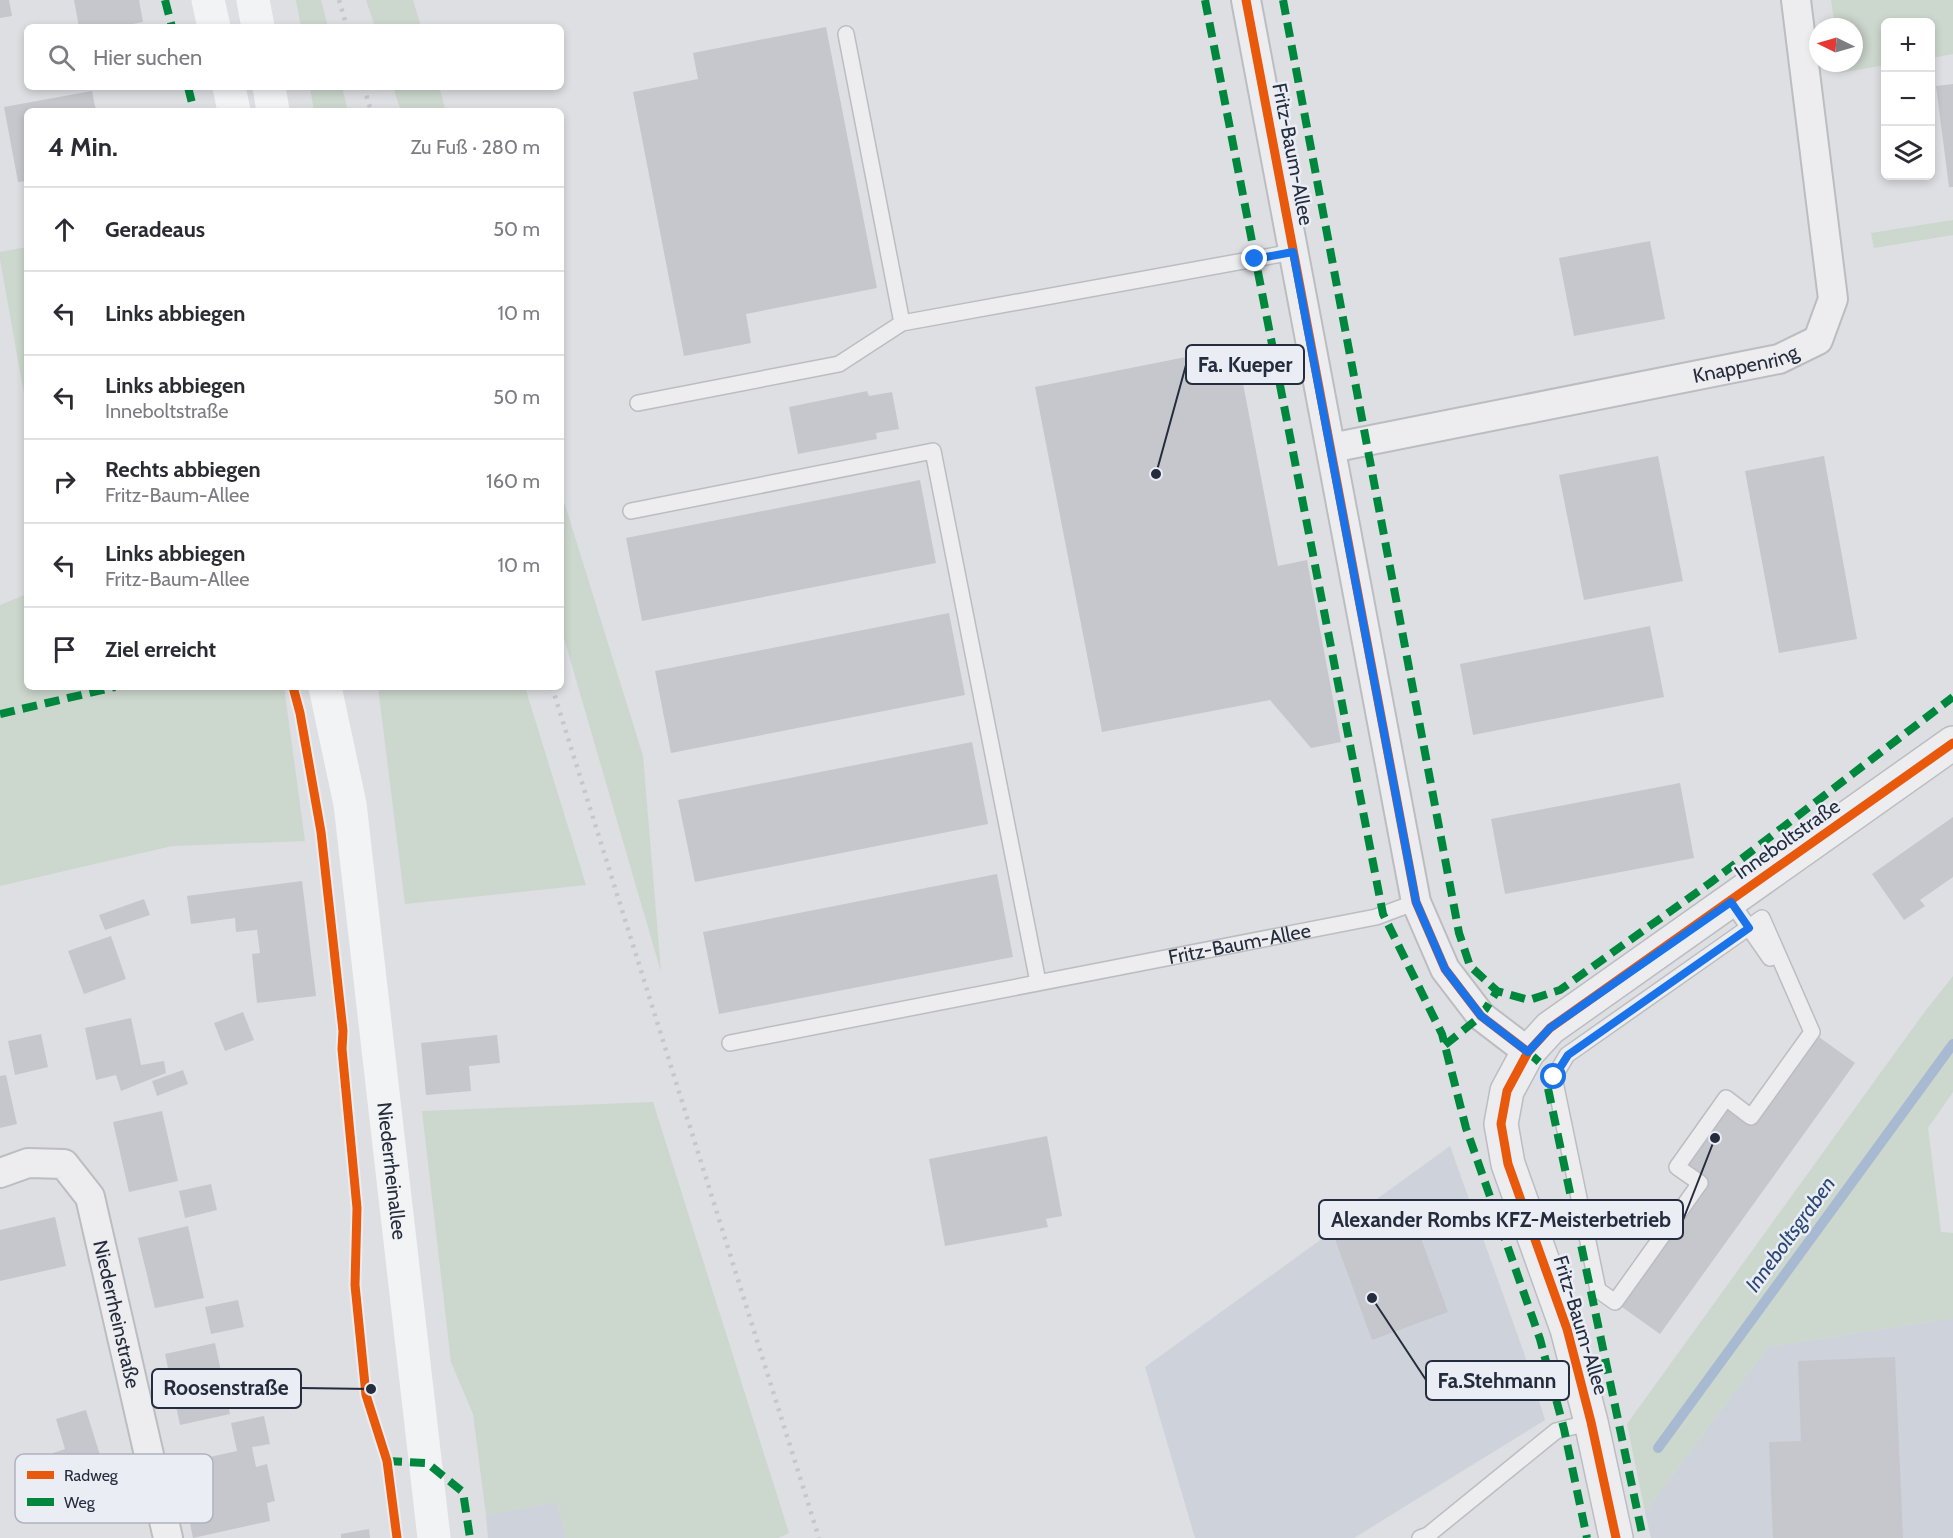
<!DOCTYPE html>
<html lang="de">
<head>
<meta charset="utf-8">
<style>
	:root { --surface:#fff; --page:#f7f7f7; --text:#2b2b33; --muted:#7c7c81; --line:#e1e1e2 }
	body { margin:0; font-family:Cabin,sans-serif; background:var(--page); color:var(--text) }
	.controls { position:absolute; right:18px; top:18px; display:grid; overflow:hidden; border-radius:9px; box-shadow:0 3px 9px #0003 }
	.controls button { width:54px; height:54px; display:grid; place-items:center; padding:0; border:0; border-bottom:2px solid var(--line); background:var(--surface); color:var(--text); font:30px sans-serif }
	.compass { position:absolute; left:1809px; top:18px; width:54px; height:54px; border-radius:50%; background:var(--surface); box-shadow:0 3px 9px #0003; rotate:275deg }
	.stop { position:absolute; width:18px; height:18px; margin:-14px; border:4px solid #1a73e8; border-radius:50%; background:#fff }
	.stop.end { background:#1a73e8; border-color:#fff; box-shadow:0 2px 6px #0008 }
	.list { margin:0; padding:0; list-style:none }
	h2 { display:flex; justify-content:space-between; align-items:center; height:78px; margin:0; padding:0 24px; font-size:26px }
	h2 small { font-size:20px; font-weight:400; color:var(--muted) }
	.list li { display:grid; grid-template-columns:39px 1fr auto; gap:18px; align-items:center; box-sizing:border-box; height:84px; padding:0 24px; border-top:2px solid var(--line) }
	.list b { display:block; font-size:22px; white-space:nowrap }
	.list p { margin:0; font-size:20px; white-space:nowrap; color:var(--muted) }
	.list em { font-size:20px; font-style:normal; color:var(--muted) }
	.icon { flex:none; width:33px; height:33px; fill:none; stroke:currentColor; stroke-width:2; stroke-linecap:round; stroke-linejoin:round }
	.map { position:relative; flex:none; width:1953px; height:1538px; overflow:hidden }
	.search { position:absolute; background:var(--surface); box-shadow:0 3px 9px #0003; left:24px; top:24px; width:540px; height:66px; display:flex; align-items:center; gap:15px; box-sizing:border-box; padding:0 21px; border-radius:9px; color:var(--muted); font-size:22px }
	.panel { position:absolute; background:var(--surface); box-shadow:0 3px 9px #0003; left:24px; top:108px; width:540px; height:582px; border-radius:9px }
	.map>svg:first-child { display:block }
</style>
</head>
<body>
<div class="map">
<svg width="1953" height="1538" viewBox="0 0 1953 1538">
	<rect width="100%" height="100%" fill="#dddfe3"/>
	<path fill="#ced2db" d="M1450 1146 1524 1353 1545 1420 1354 1538H1195L1145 1367Z
		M1953 1318V1538H1651L1645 1512 1768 1347Z
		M557 1502 566 1538H488L486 1515Z"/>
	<path fill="#ccd7cd" d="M296 0H321L328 27H301Z
		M366 0H413L421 27H375Z
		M1831 0H1953V54L1931 58 1930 22H1886L1885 65 1840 73 1839 63H1854V27H1835Z
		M310 87H342L348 111H314Z
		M393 87H439L446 111H401Z
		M1953 220V235L1874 248 1871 233Z
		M27 247V411L0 259V252Z
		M561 492 643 756 661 972 561 628Z
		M27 594V687H284L305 841 172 846 0 886V605Z
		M378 687H525L586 885 405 904Z
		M1953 976V1092L1928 1128 1941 1232 1953 1233V1318L1768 1347 1645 1512 1627 1424 1923 1014Z
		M653 1102 789 1533 778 1538H566L557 1502 486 1515 473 1414 451 1362 422 1111Z"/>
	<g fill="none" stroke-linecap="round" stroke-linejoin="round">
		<path stroke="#a8bad2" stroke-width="10" d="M1658 1448 1953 1044"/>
	</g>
	<path fill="#c5c7cc" d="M0 0H9L12 16 0 18Z
		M74 0H139L143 22 117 27H79Z
		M826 27 877 288 746 314 751 343 684 356 633 92 698 79 693 53Z
		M1953 84V187H1949L1936 86Z
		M92 91 96 111H27V181L18 182 4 107Z
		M1650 241 1665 319 1574 336 1559 258Z
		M1236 347 1278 566 1307 560 1341 742 1311 748 1270 700 1102 732 1035 387Z
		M867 391 869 396 892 392 899 429 876 433 877 439 798 454 789 407Z
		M1658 456 1683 581 1584 600 1559 475Z
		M1824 456 1857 639 1779 653 1745 471Z
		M920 480 936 563 642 621 626 538Z
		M949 613 965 695 671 753 655 671Z
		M1650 626 1664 697 1473 735 1460 664Z
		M972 742 988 824 695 882 678 800Z
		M1680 783 1694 858 1505 894 1491 819Z
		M1953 817V877L1920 900 1925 906 1904 920 1872 874Z
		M997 874 1013 957 719 1014 703 932Z
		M302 881 316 996 257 1003 252 954 260 953 257 930 236 932 235 918 191 924 187 896Z
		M144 899 150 915 105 930 99 915Z
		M111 936 126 979 84 994 68 951Z
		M243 1012 254 1040 225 1051 214 1023Z
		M131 1018 141 1065 164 1061 166 1073 121 1091 116 1075 96 1080 85 1028Z
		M1812 1032 1855 1063 1660 1334 1615 1302 1700 1183 1677 1167 1726 1098 1751 1117Z
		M41 1034 48 1067 15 1075 8 1041Z
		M497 1035 500 1063 469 1066 471 1091 426 1095 421 1043Z
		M183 1070 188 1084 157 1096 152 1081Z
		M6 1075 17 1124 0 1128V1076Z
		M162 1111 178 1181 129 1192 113 1122Z
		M1047 1136 1062 1216 1046 1219 1048 1227 945 1246 929 1159Z
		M211 1184 217 1210 185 1218 179 1191Z
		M1411 1211 1448 1312 1372 1340 1335 1239Z
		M55 1217 66 1266 0 1281V1230Z
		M188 1226 204 1298 155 1308 138 1238Z
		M238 1300 244 1327 211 1334 205 1307Z
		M215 1343 230 1414 180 1425 165 1354Z
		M1895 1357 1903 1538H1773L1769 1442 1801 1441 1798 1361Z
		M86 1410 100 1455 57 1468 53 1453 65 1449 56 1419Z
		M264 1416 270 1444 252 1447 256 1467 267 1464 275 1501 267 1503 270 1521 193 1538 189 1518 184 1519 176 1483 181 1482 178 1464 237 1451 231 1423Z
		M369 1529 370 1538H341V1534Z"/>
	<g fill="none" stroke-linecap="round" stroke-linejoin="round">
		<g stroke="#bbbdc1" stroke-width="18">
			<g id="service">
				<path d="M846 34 902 323"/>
				<path d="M638 403 839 364 902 323 1293 252"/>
				<path d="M631 511 933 451 1038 982"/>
				<path d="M1731 902 1770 958"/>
				<path d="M1762 918 1812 1032 1751 1117 1726 1098 1677 1167 1700 1183 1615 1302 1598 1290 1554 1077 1567 1055Z"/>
				<path id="s1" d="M730 1043 1376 917 1416 902"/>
				<path d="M1420 1538 1428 1535 1556 1431 1591 1422"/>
			</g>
		</g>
		<g stroke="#bbbdc1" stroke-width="32">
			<g id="minor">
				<path d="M1246 0 1416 902 1445 969 1481 1016 1528 1052"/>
				<path id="s2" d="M1331 448 1779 359 1818 340 1833 299 1796 0"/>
				<path id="s3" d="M0 1173 28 1163 64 1164 90 1197 168 1538"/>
			</g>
		</g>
		<g stroke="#bbbdc1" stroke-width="36">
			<path id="tertiary" d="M1616 1538 1591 1422 1567 1329 1508 1164 1501 1124 1507 1091 1528 1052 1550 1028 1953 743"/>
		</g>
		<use href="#service" stroke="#ededf0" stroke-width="15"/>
		<use href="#minor" stroke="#ededf0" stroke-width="28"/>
		<use href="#tertiary" stroke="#ededf0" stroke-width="33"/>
		<g stroke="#f2f3f4" stroke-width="33">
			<path d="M208 0 214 27"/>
			<path d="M253 0 258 27"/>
			<path d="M229 87 234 111"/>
			<path d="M269 87 273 111"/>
			<path id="s4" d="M325 687 350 804 434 1538"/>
		</g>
		<path stroke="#c6c7cb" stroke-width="4.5" stroke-dasharray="3 6" stroke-linecap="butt" d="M339 0 347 27
			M364 87 371 111
			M552 687 819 1538"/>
		<path stroke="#00873e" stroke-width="8" stroke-dasharray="15 8" stroke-linecap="butt" d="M165 0 172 27
			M1205 0 1383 914 1442 1034 1466 1128 1540 1339 1564 1429 1587 1538
			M1283 0 1459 933 1470 966 1497 991 1529 1000 1560 990 1710 883 1953 697
			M188 87 194 111
			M0 714 115 687
			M1445 1045 1481 1016 1497 991
			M1528 1052 1548 1070 1546 1079 1643 1538
			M387 1461 427 1463 463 1492 470 1538"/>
		<g stroke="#eaedf4" stroke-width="13">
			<path id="cycleway" d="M1246 0 1416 902 1445 969 1481 1016 1528 1052
				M293 687 300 713 321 832 343 1031 342 1049 357 1208 355 1285 366 1395 387 1461 397 1538
				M1616 1538 1591 1422 1567 1329 1508 1164 1501 1124 1507 1091 1528 1052 1550 1028 1953 743"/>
		</g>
		<use href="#cycleway" stroke="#e8590c" stroke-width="9"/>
	</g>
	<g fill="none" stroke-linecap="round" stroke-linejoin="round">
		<path stroke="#1a73e8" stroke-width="8" d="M1255 259 1293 252 1416 902 1445 969 1481 1016 1528 1052 1550 1028 1731 902 1749 928 1568 1055 1554 1077"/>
	</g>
	<g text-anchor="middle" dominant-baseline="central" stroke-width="5" stroke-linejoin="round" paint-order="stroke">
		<g font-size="20" fill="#242c3d" stroke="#eaedf4">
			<text transform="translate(1293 154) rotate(79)">Fritz-Baum-Allee</text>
			<text stroke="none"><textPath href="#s2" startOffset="423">Knappenring</textPath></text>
			<text transform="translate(1787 839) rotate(-35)">Inneboltstraße</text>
			<text stroke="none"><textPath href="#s1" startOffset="519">Fritz-Baum-Allee</textPath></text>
			<text stroke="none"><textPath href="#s4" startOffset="489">Niederrheinallee</textPath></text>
			<text stroke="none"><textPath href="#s3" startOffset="228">Niederrheinstraße</textPath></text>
			<text transform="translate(1581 1325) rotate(73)">Fritz-Baum-Allee</text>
		</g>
		<g font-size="21" font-style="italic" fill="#2b4774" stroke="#eaedf4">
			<text transform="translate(1790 1234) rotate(-54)">Inneboltsgraben</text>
		</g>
	</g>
	<rect x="15" y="1454" width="198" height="69" rx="9" fill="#eaedf4" stroke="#afb3bd" stroke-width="1.5"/>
	<rect x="27" y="1471" width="27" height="8" fill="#e8590c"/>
	<rect x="27" y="1498" width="27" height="8" fill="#00873e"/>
	<g font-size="16" fill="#242c3d">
		<text x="64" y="1481">Radweg</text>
		<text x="64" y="1508">Weg</text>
	</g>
	<path fill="none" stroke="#242c3d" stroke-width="2" d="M1156 474L1186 365M1715 1138L1683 1220M1372 1298L1426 1380M371 1389L301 1388"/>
	<g fill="#242c3d" stroke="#eaedf4" stroke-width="2">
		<circle cx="1156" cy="474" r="6"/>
		<circle cx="1715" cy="1138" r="6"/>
		<circle cx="1372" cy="1298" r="6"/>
		<circle cx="371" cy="1389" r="6"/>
	</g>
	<g fill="#eaedf4" stroke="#242c3d" stroke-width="2">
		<rect x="1186" y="345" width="118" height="39" rx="6"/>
		<rect x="1319" y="1200" width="364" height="39" rx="6"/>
		<rect x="1426" y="1361" width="143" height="39" rx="6"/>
		<rect x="152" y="1369" width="149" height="39" rx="6"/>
	</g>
	<g font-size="21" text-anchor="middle" font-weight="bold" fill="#242c3d">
		<text x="1245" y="372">Fa. Kueper</text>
		<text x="1501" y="1227">Alexander Rombs KFZ-Meisterbetrieb</text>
		<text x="1497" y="1388">Fa.Stehmann</text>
		<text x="226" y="1395">Roosenstraße</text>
	</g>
</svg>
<div class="controls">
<button>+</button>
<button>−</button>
<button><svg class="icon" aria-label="layers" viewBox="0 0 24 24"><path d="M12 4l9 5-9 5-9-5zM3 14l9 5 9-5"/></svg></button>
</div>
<svg class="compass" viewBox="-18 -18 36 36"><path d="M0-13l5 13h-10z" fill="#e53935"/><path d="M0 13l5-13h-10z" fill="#7c7c81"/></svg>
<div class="stop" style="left:1554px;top:1077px"></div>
<div class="stop end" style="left:1255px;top:259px"></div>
<div class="search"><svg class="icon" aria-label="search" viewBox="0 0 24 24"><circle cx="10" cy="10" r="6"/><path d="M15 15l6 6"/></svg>Hier suchen</div>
<section class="panel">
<h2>4 Min.<small>Zu Fuß · 280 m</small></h2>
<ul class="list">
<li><svg class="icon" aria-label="ahead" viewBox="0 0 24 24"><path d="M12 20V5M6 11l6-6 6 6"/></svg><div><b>Geradeaus</b></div><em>50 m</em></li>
<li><svg class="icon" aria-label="left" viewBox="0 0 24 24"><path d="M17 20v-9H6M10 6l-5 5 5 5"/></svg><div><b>Links abbiegen</b></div><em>10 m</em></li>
<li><svg class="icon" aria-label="left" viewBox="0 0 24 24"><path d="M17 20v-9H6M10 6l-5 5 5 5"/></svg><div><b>Links abbiegen</b><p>Inneboltstraße</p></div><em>50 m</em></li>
<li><svg class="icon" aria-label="right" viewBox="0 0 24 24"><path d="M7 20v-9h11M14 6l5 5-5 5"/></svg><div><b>Rechts abbiegen</b><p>Fritz-Baum-Allee</p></div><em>160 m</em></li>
<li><svg class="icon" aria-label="left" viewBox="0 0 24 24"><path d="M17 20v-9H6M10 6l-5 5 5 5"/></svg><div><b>Links abbiegen</b><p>Fritz-Baum-Allee</p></div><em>10 m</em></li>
<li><svg class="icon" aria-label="arrive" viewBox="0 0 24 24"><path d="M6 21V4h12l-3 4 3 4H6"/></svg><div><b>Ziel erreicht</b></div></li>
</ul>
</section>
</div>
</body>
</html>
